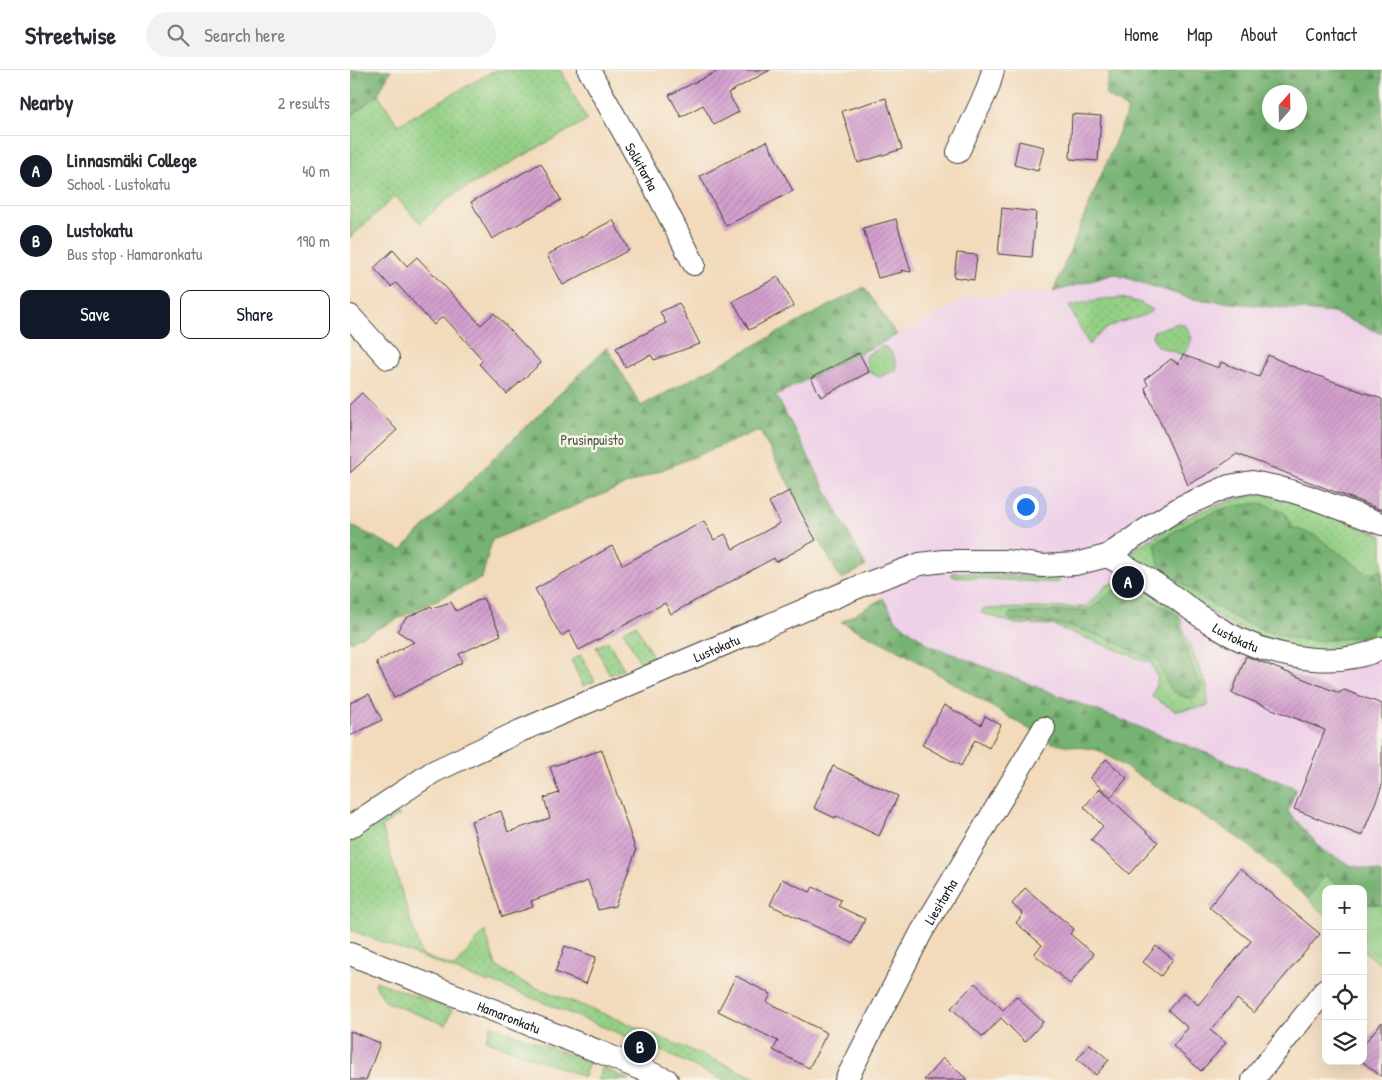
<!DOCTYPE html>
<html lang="en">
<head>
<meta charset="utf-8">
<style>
	:root { --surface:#fff; --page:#f2f2f3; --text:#2b2b33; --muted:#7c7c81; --line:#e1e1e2; --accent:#111827 }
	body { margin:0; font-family:"Patrick Hand",sans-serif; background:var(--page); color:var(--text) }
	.controls { position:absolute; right:15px; bottom:15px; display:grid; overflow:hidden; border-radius:10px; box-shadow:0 5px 20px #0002 }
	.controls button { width:45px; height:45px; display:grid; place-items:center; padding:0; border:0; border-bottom:1px solid var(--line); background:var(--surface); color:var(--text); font:25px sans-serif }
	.compass { position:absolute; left:912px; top:15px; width:45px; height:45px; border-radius:50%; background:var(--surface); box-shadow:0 5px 20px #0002; rotate:20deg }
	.you { position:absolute; left:675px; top:436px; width:18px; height:18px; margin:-12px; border:4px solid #fff; border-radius:50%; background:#1a73e8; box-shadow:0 0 0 8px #1a73e833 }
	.badge { display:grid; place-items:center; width:32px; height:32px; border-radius:50%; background:var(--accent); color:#fff; font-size:16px; font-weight:700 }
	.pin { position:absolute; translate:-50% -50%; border:2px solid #fff; box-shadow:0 1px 5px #0006 }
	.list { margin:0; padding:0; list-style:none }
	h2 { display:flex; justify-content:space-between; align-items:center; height:65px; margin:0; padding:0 20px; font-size:21px }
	h2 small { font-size:16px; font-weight:400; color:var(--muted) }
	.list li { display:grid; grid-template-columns:32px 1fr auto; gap:15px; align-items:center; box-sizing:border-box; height:70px; padding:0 20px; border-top:1px solid var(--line) }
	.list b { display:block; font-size:19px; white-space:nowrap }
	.list p { margin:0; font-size:16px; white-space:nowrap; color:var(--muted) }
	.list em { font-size:16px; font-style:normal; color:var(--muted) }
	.actions { display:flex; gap:10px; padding:15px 20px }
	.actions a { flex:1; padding:11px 0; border:1px solid var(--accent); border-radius:10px; text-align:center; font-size:18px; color:var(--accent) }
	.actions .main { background:var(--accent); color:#fff }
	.icon { flex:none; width:28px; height:28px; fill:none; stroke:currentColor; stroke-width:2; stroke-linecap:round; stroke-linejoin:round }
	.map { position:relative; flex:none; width:1032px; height:1010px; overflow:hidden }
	header { display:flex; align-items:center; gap:30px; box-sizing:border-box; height:70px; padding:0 25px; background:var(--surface); border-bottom:1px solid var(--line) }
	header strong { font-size:24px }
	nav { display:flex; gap:28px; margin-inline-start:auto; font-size:18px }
	.search { width:350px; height:45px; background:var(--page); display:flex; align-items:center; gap:12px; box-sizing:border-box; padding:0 18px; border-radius:28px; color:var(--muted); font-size:19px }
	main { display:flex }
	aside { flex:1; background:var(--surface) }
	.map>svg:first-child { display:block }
</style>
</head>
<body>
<header>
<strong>Streetwise</strong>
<div class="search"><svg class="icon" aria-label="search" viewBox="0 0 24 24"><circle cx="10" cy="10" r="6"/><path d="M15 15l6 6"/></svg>Search here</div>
<nav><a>Home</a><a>Map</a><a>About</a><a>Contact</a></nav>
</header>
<main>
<aside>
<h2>Nearby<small>2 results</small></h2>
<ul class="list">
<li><span class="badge">A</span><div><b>Linnasmäki College</b><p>School · Lustokatu</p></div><em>40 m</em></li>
<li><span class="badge">B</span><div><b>Lustokatu</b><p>Bus stop · Hamaronkatu</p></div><em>190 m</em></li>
</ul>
<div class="actions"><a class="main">Save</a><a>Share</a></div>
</aside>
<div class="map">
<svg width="1032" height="1010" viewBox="0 0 1032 1010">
	<defs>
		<pattern id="grass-dots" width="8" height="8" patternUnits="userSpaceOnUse" patternTransform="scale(1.25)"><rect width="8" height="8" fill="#93cf84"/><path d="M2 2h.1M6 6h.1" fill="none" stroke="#7eb171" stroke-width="1.8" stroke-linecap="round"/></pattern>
		<pattern id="forest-firs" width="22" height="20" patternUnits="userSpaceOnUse" patternTransform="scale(1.25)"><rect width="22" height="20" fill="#76b272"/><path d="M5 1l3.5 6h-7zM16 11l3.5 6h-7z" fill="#60905d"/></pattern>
		<pattern id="park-tufts" width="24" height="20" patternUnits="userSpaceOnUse" patternTransform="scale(1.25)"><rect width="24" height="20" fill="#93cf84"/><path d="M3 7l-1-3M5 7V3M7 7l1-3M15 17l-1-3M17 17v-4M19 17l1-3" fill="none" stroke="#7eb171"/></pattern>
		<pattern id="building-hatch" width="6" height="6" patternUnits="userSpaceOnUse" patternTransform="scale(1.25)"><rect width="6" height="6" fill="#d39fce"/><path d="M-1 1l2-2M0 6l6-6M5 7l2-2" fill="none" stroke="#b588b0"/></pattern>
	</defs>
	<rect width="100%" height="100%" fill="#f7f3e8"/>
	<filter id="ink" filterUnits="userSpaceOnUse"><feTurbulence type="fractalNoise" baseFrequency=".02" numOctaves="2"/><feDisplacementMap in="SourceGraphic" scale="10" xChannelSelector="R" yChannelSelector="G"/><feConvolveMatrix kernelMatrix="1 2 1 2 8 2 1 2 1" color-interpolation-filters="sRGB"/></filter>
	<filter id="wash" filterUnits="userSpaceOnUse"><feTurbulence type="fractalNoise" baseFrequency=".0096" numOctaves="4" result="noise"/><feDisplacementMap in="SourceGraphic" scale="20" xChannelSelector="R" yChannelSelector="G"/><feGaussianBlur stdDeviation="1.12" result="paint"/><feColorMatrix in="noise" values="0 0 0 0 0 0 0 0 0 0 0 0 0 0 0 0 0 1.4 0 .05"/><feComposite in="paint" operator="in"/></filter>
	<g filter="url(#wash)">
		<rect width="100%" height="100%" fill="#f2dabb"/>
		<path fill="#eed0e8" d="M764 204 842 229 984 243 1032 264V803L1000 795 972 780 938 741 946 718 579 575 546 550 426 325 509 283 567 256 617 227 703 222Z"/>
		<path fill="url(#grass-dots)" stroke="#587650" d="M145 0H210L237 50 98 128 70 153 45 126 0 168V47L28 24 48 55Z
			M771 228 791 233 803 240C797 245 789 247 782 249 763 254 751 259 739 275L719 236 751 229Z
			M828 253 836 256 842 268 839 277 833 285 807 276 802 266 804 261Z
			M533 276C541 280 548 290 546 300L529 307 519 302 515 286Z
			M912 424 933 428 1032 465V569L1018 576 965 582 925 573 882 556 781 488 779 483C822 455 861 431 912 424Z
			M604 502 703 508 709 509 710 511 707 513 605 507 602 506V503Z
			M769 512 795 519 829 542 835 565 857 616 858 636 826 641 802 627 808 608 801 593 702 555 666 554 631 543 633 539 735 537 757 515Z
			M286 555 303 587 290 592 273 561Z
			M258 571 274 599 260 605 246 577Z
			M231 585 245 611 233 616 221 590Z
			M43 744 50 745 32 757 71 885 104 897 135 861 146 896 172 912 267 949 411 1010H373L305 978 140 911 139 913 0 860V771L37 745Z
			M26 911 102 940 96 955 36 932 25 914Z
			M141 955 239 992 234 1007 136 970Z
			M252 998 280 1010H247Z"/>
		<path fill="url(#forest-firs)" stroke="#496747" fill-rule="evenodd" d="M0 0H41L28 24 0 47Z
			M760 0H1032V264L984 243 842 229 764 204 703 222 778 40 755 24ZM919 22H949V52H919Z
			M514 217 547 265 426 325 516 496 491 510 409 360 142 470 132 508 0 572V455L51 480 257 277 291 336Z
			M910 433 934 442 942 457 966 466 1016 503 1032 501V550C1028 554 1024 561 1019 564 1013 567 1003 567 996 568 926 582 860 537 809 495L805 473 840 452 875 438Z
			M782 517 827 545C833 571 839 594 853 618L843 629C816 624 817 612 808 590 790 586 779 578 762 571 727 555 698 552 661 550L658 547 660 543 739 540 764 520Z
			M533 528 546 550 579 575 946 718 938 741 972 780 1000 795 1032 803V835L1013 834V819H991L976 805 958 829 895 772 748 680 702 673 555 584 491 552Z"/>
		<path fill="url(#park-tufts)" stroke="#587650" d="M975 805 991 819H976V845L958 829Z
			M1013 834 1032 835V892L1030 895 1013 880Z"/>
		<g id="blocks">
			<path fill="url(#building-hatch)" d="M370 0H420L378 23 389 42 364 55 353 35 331 47 319 25Z
				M536 28 552 79 508 93 492 41Z
				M722 44 751 46 748 91 720 89Z
				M417 71 443 121 376 156 350 106Z
				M669 71 694 77 688 101 664 95Z
				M191 93 211 130 142 169 121 132Z
				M652 138 686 142 682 187 648 184Z
				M546 149 561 202 551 200 552 202 528 208 513 158Z
				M263 150 279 180 213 215 197 185Z
				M43 180 57 196 67 187 131 255 144 243 191 293 157 324 129 294 133 290 93 246 84 255 46 213 41 217 24 198Z
				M607 183 627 185 624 210 604 207Z
				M428 207 444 236 399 260 383 231Z
				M329 233 350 274 304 290 301 285 275 297 266 278 316 253 310 242Z
				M509 283 519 302 471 327 461 308Z
				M833 285 869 298 871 292 909 307 918 285 944 297 1032 329V440L887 384 863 401 838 415 795 318 798 315 795 309 821 289 828 294Z
				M12 323 47 360 0 403V334Z
				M439 421 466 470 426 492 424 488 321 544 315 533 229 580 219 561 211 566 185 519 262 476 273 495 354 451 364 470 375 464 383 479 430 453 419 432Z
				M133 528 151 565 109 584 113 592 44 628 26 592 64 572 47 561 56 548 81 536 82 538 101 532 106 541Z
				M896 586 989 623 994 620 1032 634V716L1012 766 944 739 975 660 882 623Z
				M19 624 32 650 0 666V633Z
				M594 635 631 655 635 646 651 655 639 678 625 670 611 696 572 675Z
				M252 680 286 781 265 836 248 840 238 811 181 831 183 837 152 847 121 751 151 741 158 762 200 748 194 728 209 723 200 697Z
				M756 689 777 708 761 727 740 708Z
				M483 696 548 726 529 766 486 746 485 748 464 738Z
				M750 719 808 772 779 804 741 770 753 756 734 737Z
				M891 798 970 864 904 943 887 929 860 960 876 973 851 1001 823 976 838 958 818 940 834 922 848 935 901 871 859 837Z
				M432 809 460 822 463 817 491 830 488 836 515 849 503 874 420 835Z
				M675 818 724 859 720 864 744 884 720 914 684 884 692 875 666 853 673 844 662 834Z
				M215 876 246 887 236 914 205 902Z
				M806 876 823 889 811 906 793 892Z
				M386 906 421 924 417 932 477 963 459 998 423 980 428 971 368 941Z
				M625 913 653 940 666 926 693 952 675 972 651 948 633 967 601 938Z
				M1032 952V1007L1013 992V975Z
				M0 961 30 973 16 1010H0Z
				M740 974 759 990 746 1005 727 989Z
				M593 988 618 1010H574Z"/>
		</g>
	</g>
	<g filter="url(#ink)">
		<use href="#blocks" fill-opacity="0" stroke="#3c3834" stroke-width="1"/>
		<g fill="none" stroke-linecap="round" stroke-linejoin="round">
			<g stroke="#3c3834" stroke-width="24">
				<g id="street">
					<path id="s1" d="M239 0 309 126 344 194"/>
					<path d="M608 82 638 18 643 0"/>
					<path d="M0 246 38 288"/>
					<path id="s2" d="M1032 454 957 426 927 417 902 412 879 416 833 436 804 454 757 486C775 496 793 505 810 517 827 528 842 541 859 552 906 584 979 603 1032 578"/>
					<path id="s3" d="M0 757 83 702 170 661 513 515 570 494 594 491H655L693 496 725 494 757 486"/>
					<path id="s4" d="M0 884 250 982 317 1010"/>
					<path id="s5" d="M496 1010 571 863 694 658"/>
					<path d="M903 1010 976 919"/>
				</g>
			</g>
			<use href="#street" stroke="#fff" stroke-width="22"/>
		</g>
	</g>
	<g text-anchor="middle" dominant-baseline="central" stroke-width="5" stroke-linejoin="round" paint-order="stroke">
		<g font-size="14" fill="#1c1c1c" stroke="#f7f3e8">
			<text stroke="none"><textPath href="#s1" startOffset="110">Solkitarha</textPath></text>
			<text stroke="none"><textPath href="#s2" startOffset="454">Lustokatu</textPath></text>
			<text stroke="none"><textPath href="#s3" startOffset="409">Lustokatu</textPath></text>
			<text stroke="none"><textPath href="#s5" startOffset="202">Liesitarha</textPath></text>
			<text stroke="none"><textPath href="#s4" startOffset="171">Hamaronkatu</textPath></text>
		</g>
		<g font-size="14" fill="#465b40" stroke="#f7f3e8">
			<text x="242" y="369">Prusinpuisto</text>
		</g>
	</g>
</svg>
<div class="controls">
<button>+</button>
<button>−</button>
<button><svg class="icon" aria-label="locate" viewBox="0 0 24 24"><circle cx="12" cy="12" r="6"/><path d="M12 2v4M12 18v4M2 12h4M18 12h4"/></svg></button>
<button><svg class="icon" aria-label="layers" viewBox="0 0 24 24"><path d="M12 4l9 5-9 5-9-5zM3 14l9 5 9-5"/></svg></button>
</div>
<svg class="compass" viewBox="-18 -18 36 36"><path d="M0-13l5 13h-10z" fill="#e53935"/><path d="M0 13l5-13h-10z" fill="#7c7c81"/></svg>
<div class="you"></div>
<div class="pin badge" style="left:778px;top:512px">A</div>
<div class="pin badge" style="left:290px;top:977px">B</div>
</div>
</main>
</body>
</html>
